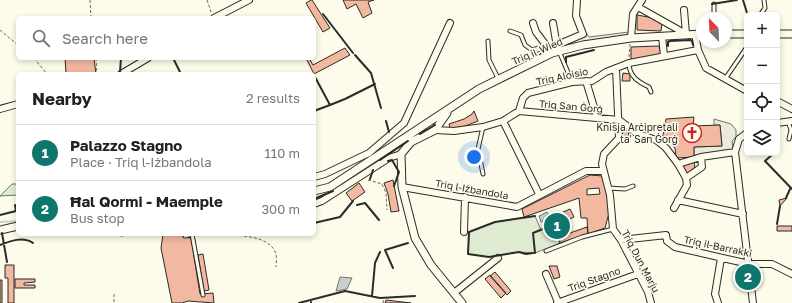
<!DOCTYPE html>
<html lang="en">
<head>
<meta charset="utf-8">
<style>
	:root { --surface:#fff; --page:#f2f2f2; --text:#222; --muted:#767676; --line:#e0e0e0; --accent:#0f766e }
	body { margin:0; font-family:"Golos Text",sans-serif; background:var(--page); color:var(--text) }
	.controls { position:absolute; right:12px; top:12px; display:grid; overflow:hidden; border-radius:6px; box-shadow:0 2px 6px #0003 }
	.controls button { width:36px; height:36px; display:grid; place-items:center; padding:0; border:0; border-bottom:1px solid var(--line); background:var(--surface); color:var(--text); font:20px sans-serif }
	.compass { position:absolute; left:696px; top:12px; width:36px; height:36px; border-radius:50%; background:var(--surface); box-shadow:0 2px 6px #0003; rotate:337deg }
	.you { position:absolute; left:474px; top:157px; width:14px; height:14px; margin:-10px; border:3px solid #fff; border-radius:50%; background:#1a73e8; box-shadow:0 0 0 6px #1a73e833 }
	.badge { display:grid; place-items:center; width:26px; height:26px; border-radius:50%; background:var(--accent); color:#fff; font-size:13px; font-weight:700 }
	.pin { position:absolute; translate:-50% -50%; border:2px solid #fff; box-shadow:0 1px 4px #0006 }
	.list { margin:0; padding:0; list-style:none }
	h2 { display:flex; justify-content:space-between; align-items:center; height:52px; margin:0; padding:0 16px; font-size:17px }
	h2 small { font-size:13px; font-weight:400; color:var(--muted) }
	.list li { display:grid; grid-template-columns:26px 1fr auto; gap:12px; align-items:center; box-sizing:border-box; height:56px; padding:0 16px; border-top:1px solid var(--line) }
	.list b { display:block; font-size:15px; white-space:nowrap }
	.list p { margin:0; font-size:13px; white-space:nowrap; color:var(--muted) }
	.list em { font-size:13px; font-style:normal; color:var(--muted) }
	.icon { flex:none; width:22px; height:22px; fill:none; stroke:currentColor; stroke-width:2; stroke-linecap:round; stroke-linejoin:round }
	.map { position:relative; flex:none; width:792px; height:303px; overflow:hidden }
	.search { position:absolute; background:var(--surface); box-shadow:0 2px 6px #0003; left:16px; top:16px; width:300px; height:44px; display:flex; align-items:center; gap:10px; box-sizing:border-box; padding:0 14px; border-radius:6px; color:var(--muted); font-size:15px }
	.panel { position:absolute; background:var(--surface); box-shadow:0 2px 6px #0003; left:16px; top:72px; width:300px; height:164px; border-radius:6px }
	.map>svg:first-child { display:block }
</style>
</head>
<body>
<div class="map">
<svg width="792" height="303" viewBox="0 0 792 303">
	<rect width="100%" height="100%" fill="#fdfbea"/>
	<path fill="#deebd1" stroke="#74746e" d="M12 184H18V195L0 196Z
		M535 216 541 230 553 225 560 243 535 253 519 252 489 257 468 254 469 232 495 222Z"/>
	<path fill="#eceadb" stroke="#74746e" d="M629 32V35L562 45 561 44 587 34 589 37Z
		M714 119 731 124 736 130V137L732 141 733 149 694 157V147L722 146 720 125H714Z"/>
	<path fill="#c7d0d0" stroke="#74746e" d="M547 212 550 218 541 222 539 216Z
		M340 277 352 278 347 289 336 291Z"/>
	<g fill="none" stroke-linecap="round" stroke-linejoin="round">
		<path stroke="#c7d0d0" stroke-width="2" d="M0 222 18 221"/>
	</g>
	<path fill="#f2b8a0" stroke="#2b2b2b" fill-rule="evenodd" d="M311 0H312L330 28 323 32 306 3Z
		M343 0H374L368 2 372 13 363 18 356 4 347 9Z
		M637 15 654 18 662 23 661 31 637 30Z
		M659 46 661 54 631 60V47Z
		M345 48 350 55 314 74 306 58H309L313 65Z
		M65 58H94L96 74H66Z
		M623 73 630 74V81H622Z
		M474 111 478 121 463 127 450 128 449 124 464 119 472 114Z
		M694 117 693 126 720 125 722 146 694 147V157L676 158 675 148 669 142 662 140 666 119Z
		M624 127 629 129 628 138 622 136Z
		M694 162 695 167 686 175 682 166Z
		M590 175 603 176 604 183H606L609 213 605 228 588 234 587 218H581L579 198 524 217 522 209ZM599 188 600 194 587 195V189Z
		M393 180 399 211 391 212 388 194 384 183Z
		M359 183 365 192 352 201 346 193Z
		M787 198 780 206 779 200Z
		M570 209 574 217 560 224 563 233 565 232 567 234 587 227 588 234 560 243 551 221 560 217 559 214Z
		M777 226H792V231H777Z
		M104 234H123V236Z
		M163 234H183V237L191 238 200 294 213 293 214 303 188 301 182 303H172L161 248Z
		M203 254 209 290 204 291 198 255Z
		M5 265H14V303H8V278H5Z
		M549 266H557L560 277 554 279Z
		M495 272 511 291 507 295 490 276Z
		M490 275 506 293 501 298 485 279Z
		M15 279H35V282L24 283V285H35V288H15Z
		M0 280H2V303H0Z
		M386 300 411 303H385Z"/>
	<g fill="none" stroke-linecap="round" stroke-linejoin="round">
		<g stroke="#2b2b2b" stroke-width="5">
			<path id="service" d="M714 4V18
				M760 15 765 8 764 0
				M510 31 521 35 525 45 532 50 539 48 544 55
				M488 41 489 60 498 78
				M559 51 572 82
				M629 63C629 76 638 82 649 87L651 92
				M725 79 747 47
				M788 121 791 130 789 139
				M483 174 478 149 483 127
				M608 188 625 189 633 186
				M185 234V236L192 234 203 295
				M546 251 582 237 613 229
				M694 251 695 244"/>
		</g>
		<g stroke="#2b2b2b" stroke-width="8">
			<path id="minor" d="M638 7 686 34
				M684 10 686 34
				M214 18 249 0
				M533 23 536 32 552 53
				M553 23 557 47
				M695 34 698 50 706 68 747 91
				M662 36 664 56
				M631 38 633 14 642 0
				M557 45 583 34 576 16 577 0
				M616 68 619 138 604 154 602 164 610 195 613 229 621 240 648 292 651 303
				M121 74 148 58
				M586 81 597 117
				M777 101 792 109
				M0 109 18 104
				M519 111 523 98 528 93 572 82 592 81 606 72 629 63 698 50
				M503 121 539 194
				M777 123 792 121
				M435 130 454 131 483 127 503 121 519 111 619 120 636 133 656 140 666 148 678 164 686 178 687 185 674 208
				M747 133 739 139 735 152 753 303
				M678 164 701 157 735 152
				M314 177 325 174 369 153 404 123 450 23
				M686 178 702 167 701 157
				M402 187 517 207 586 171H603
				M678 200 743 214
				M314 204 322 201 389 158 401 154
				M464 232 465 197
				M621 240 666 235 667 241 675 247 749 264H772L792 274
				M546 274 558 302
				M454 293 498 258
				M557 303 638 274
				M718 303 715 294 721 258"/>
		</g>
		<g stroke="#2b2b2b" stroke-width="9">
			<path id="tertiary" d="M726 34H747
				M777 34H792
				M447 113 435 130 411 142 401 154 402 187 415 238 431 265 462 303
				M314 191 330 187 479 89 552 53 583 45 631 38 702 34
				M0 230 18 226"/>
		</g>
		<path stroke="#6a6964" stroke-width="1" stroke-dasharray="3 2" stroke-linecap="butt" d="M90 0 91 18
			M207 0 211 12
			M0 30 18 45
			M629 57 630 44
			M34 58 47 74
			M96 58 97 74
			M368 180 382 184 386 193 387 210
			M219 234C236 236 270 234 276 254 277 258 276 263 276 267
			M114 294V303
			M383 303 384 299"/>
		<use href="#service" stroke="#fdfbea" stroke-width="3"/>
		<use href="#minor" stroke="#fdfbea" stroke-width="6"/>
		<use href="#tertiary" stroke="#fdfbea" stroke-width="7"/>
		<path stroke="#2b2b2b" stroke-width="2" d="M743 0 747 13
			M712 4 737 0
			M323 14 353 53
			M668 46V42L670 41 690 40 692 41 693 45
			M355 55 371 73 381 108
			M173 58 181 74
			M566 62V57L594 50
			M120 72 121 58
			M330 105 345 99 375 84
			M314 111 330 105 315 77
			M386 121 389 132
			M420 134 435 125
			M777 151 779 150
			M774 153 765 161 792 189
			M380 160 408 141
			M388 161 392 160 399 172 394 186
			M370 179 373 170
			M786 198 790 189
			M314 199 333 191
			M357 205 365 203 379 220
			M0 215 16 211 15 205
			M314 223 340 217 353 201
			M777 224 780 206
			M2 233 7 262
			M243 235 287 234
			M0 245C10 241 23 236 33 243
			M533 253 526 254 519 252 489 257 468 254 469 232 495 222 535 216
			M535 253 533 233 553 225
			M393 268 385 250 408 243
			M372 296 375 263 380 252
			M311 302V303
			M299 303 345 291 380 298 415 296"/>
	</g>
	<defs>
		<g id="church-ring" transform="scale(1)"><circle r="9.5" fill="#fdfbea" stroke="#c62828" stroke-width="1.5"/><path d="M-1.2-6h2.4v3.5h3.3v2.4h-3.3V6h-2.4V-.1h-3.3v-2.4h3.3Z" fill="#c62828"/></g>
	</defs>
	<g fill-rule="evenodd">
		<use href="#church-ring" x="692" y="133"/>
	</g>
	<g text-anchor="middle" dominant-baseline="central" stroke-width="3" stroke-linejoin="round" paint-order="stroke">
		<g font-size="10" fill="#2b2b2b" stroke="#fdfbea">
			<text transform="translate(537 51) rotate(-23)">Triq il-Wied</text>
			<text transform="translate(562 76) rotate(-12)">Triq Aloisio</text>
			<text transform="translate(571 106) rotate(5)">Triq San Ġorġ</text>
			<text transform="translate(472 189) rotate(10)">Triq l-Iżbandola</text>
			<text transform="translate(718 246) rotate(12)">Triq il-Barrakki</text>
			<text transform="translate(641 261) rotate(62)">Triq Dun Marju</text>
			<text transform="translate(594 279) rotate(-20)">Triq Stagno</text>
		</g>
		<g font-size="10" fill="#2b2b2b" stroke="#fdfbea" text-anchor="end">
			<text x="678" y="127">Knisja Arċipretali<tspan x="678" dy="12">ta' San Ġorġ</tspan></text>
		</g>
	</g>
</svg>
<div class="controls">
<button>+</button>
<button>−</button>
<button><svg class="icon" aria-label="locate" viewBox="0 0 24 24"><circle cx="12" cy="12" r="6"/><path d="M12 2v4M12 18v4M2 12h4M18 12h4"/></svg></button>
<button><svg class="icon" aria-label="layers" viewBox="0 0 24 24"><path d="M12 4l9 5-9 5-9-5zM3 14l9 5 9-5"/></svg></button>
</div>
<svg class="compass" viewBox="-18 -18 36 36"><path d="M0-13l5 13h-10z" fill="#e53935"/><path d="M0 13l5-13h-10z" fill="#767676"/></svg>
<div class="you"></div>
<div class="pin badge" style="left:557px;top:226px">1</div>
<div class="pin badge" style="left:748px;top:277px">2</div>
<div class="search"><svg class="icon" aria-label="search" viewBox="0 0 24 24"><circle cx="10" cy="10" r="6"/><path d="M15 15l6 6"/></svg>Search here</div>
<section class="panel">
<h2>Nearby<small>2 results</small></h2>
<ul class="list">
<li><span class="badge">1</span><div><b>Palazzo Stagno</b><p>Place · Triq l-Iżbandola</p></div><em>110 m</em></li>
<li><span class="badge">2</span><div><b>Ħal Qormi - Maemple</b><p>Bus stop</p></div><em>300 m</em></li>
</ul>
</section>
</div>
</body>
</html>
